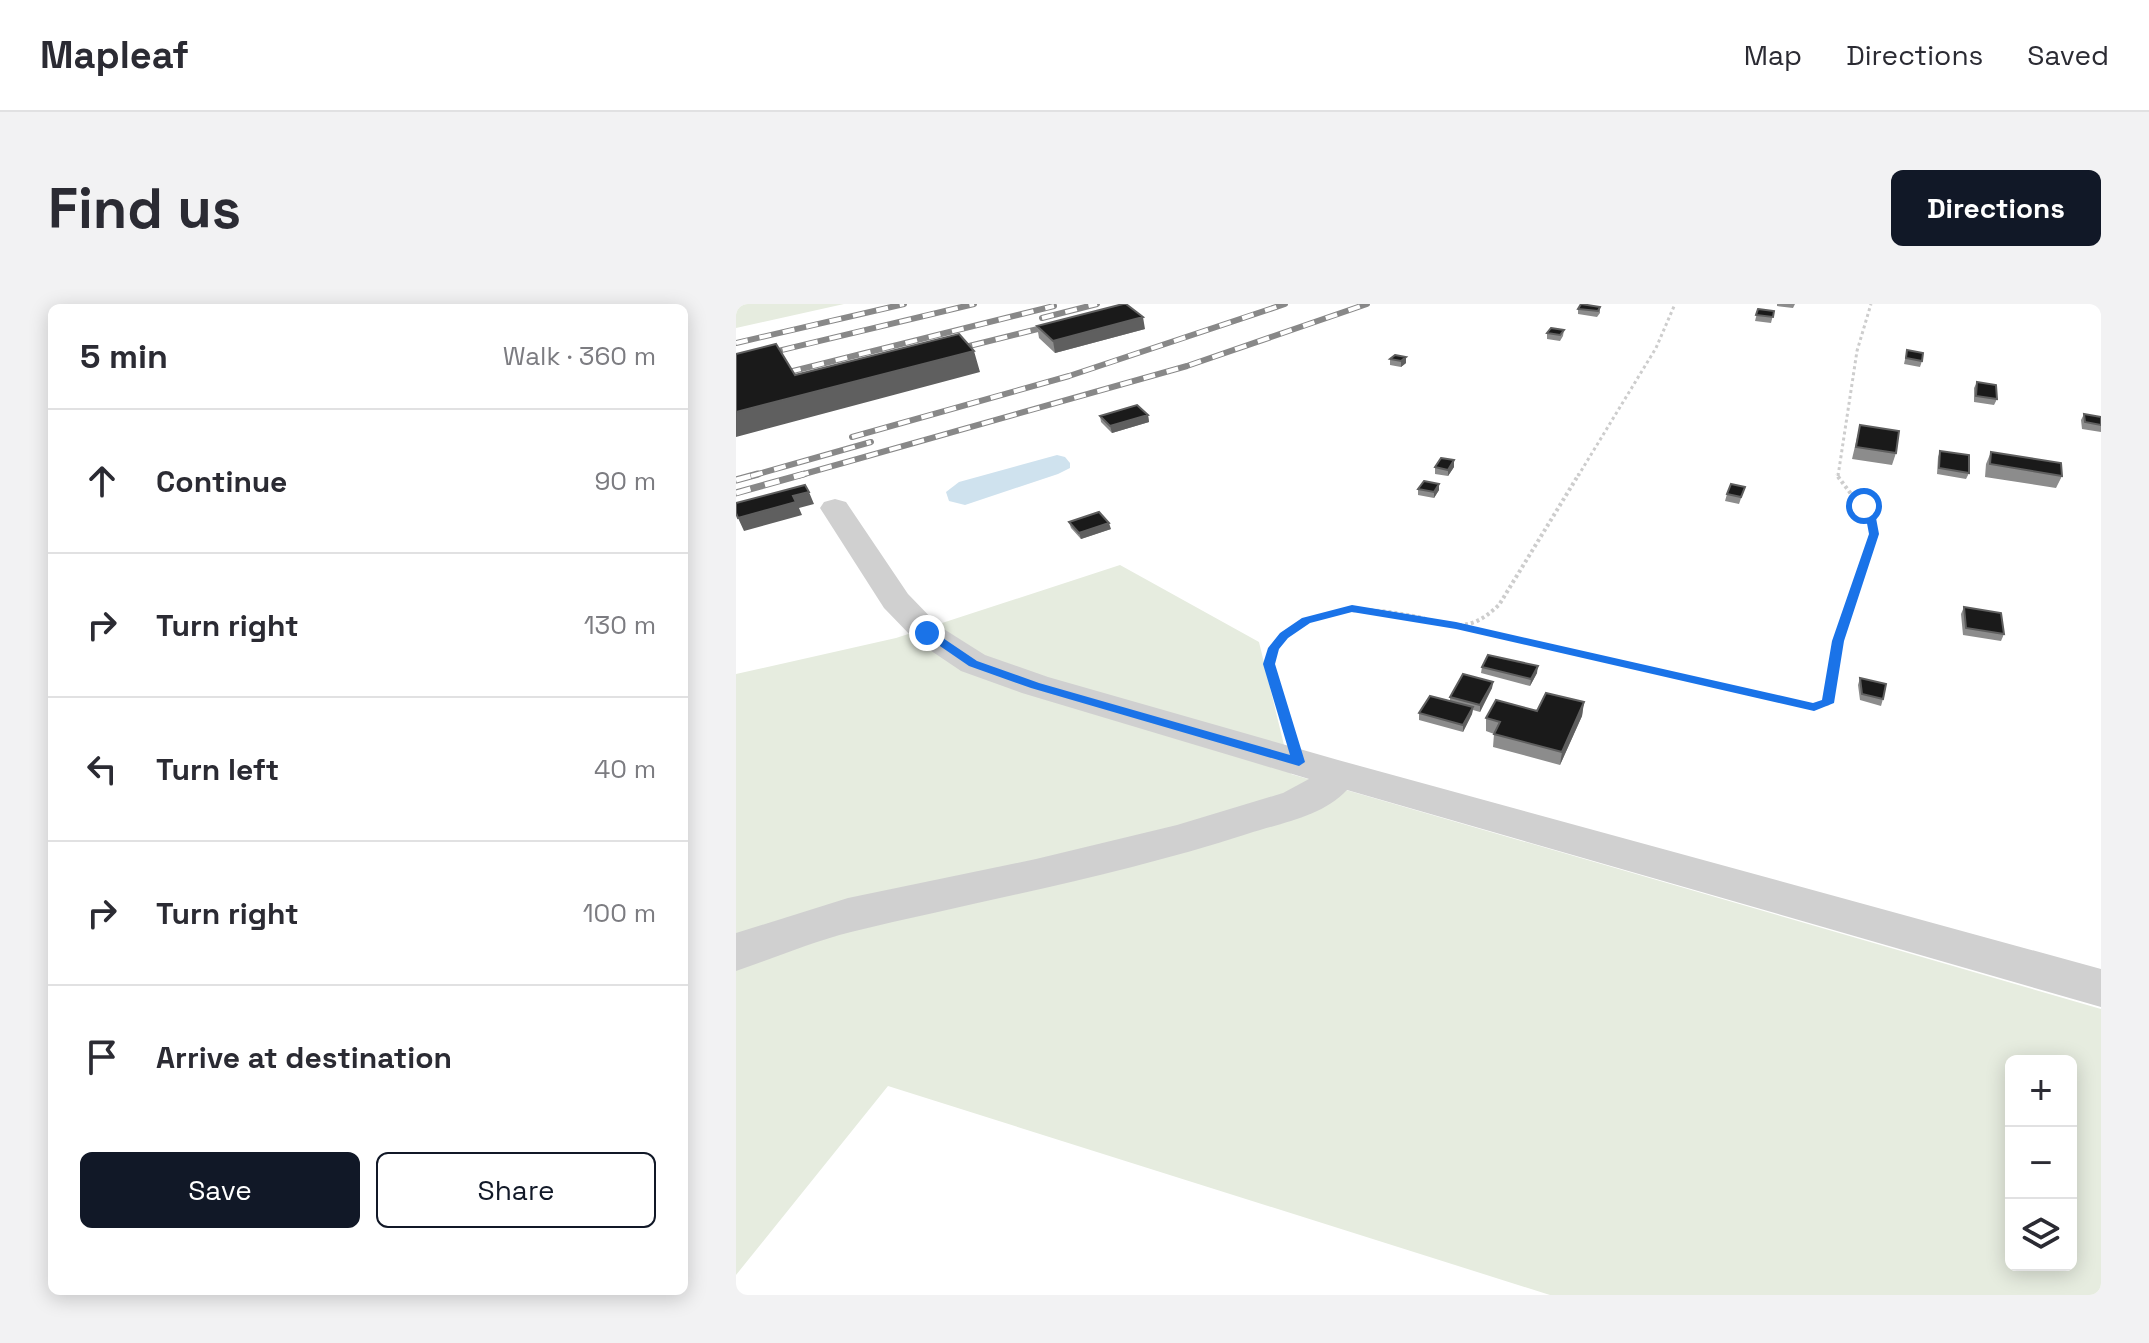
<!DOCTYPE html>
<html lang="en">
<head>
<meta charset="utf-8">
<style>
	:root { --surface:#fff; --page:#f2f2f3; --text:#2b2b33; --muted:#7c7c81; --line:#e1e1e2; --accent:#111827 }
	body { margin:0; font-family:"Space Grotesk",sans-serif; background:var(--page); color:var(--text) }
	.controls { position:absolute; right:24px; bottom:24px; display:grid; overflow:hidden; border-radius:12px; box-shadow:0 4px 20px #0003 }
	.controls button { width:72px; height:72px; display:grid; place-items:center; padding:0; border:0; border-bottom:2px solid var(--line); background:var(--surface); color:var(--text); font:40px sans-serif }
	.stop { position:absolute; width:24px; height:24px; margin:-18px; border:6px solid #1a73e8; border-radius:50%; background:#fff }
	.stop.end { background:#1a73e8; border-color:#fff; box-shadow:0 2px 8px #0008 }
	.list { margin:0; padding:0; list-style:none }
	h2 { display:flex; justify-content:space-between; align-items:center; height:104px; margin:0; padding:0 32px; font-size:34px }
	h2 small { font-size:26px; font-weight:400; color:var(--muted) }
	.list li { display:grid; grid-template-columns:52px 1fr auto; gap:24px; align-items:center; box-sizing:border-box; height:144px; padding:0 32px; border-top:2px solid var(--line) }
	.list b { display:block; font-size:30px; white-space:nowrap }
	.list em { font-size:26px; font-style:normal; color:var(--muted) }
	.actions { display:flex; gap:16px; padding:24px 32px }
	.actions a { flex:1; padding:18px 0; border:2px solid var(--accent); border-radius:12px; text-align:center; font-size:28px; color:var(--accent) }
	.actions .main { background:var(--accent); color:#fff }
	.icon { flex:none; width:44px; height:44px; fill:none; stroke:currentColor; stroke-width:2; stroke-linecap:round; stroke-linejoin:round }
	.map { position:relative; flex:none; width:1365px; height:991px; overflow:hidden; border-radius:12px }
	header { display:flex; align-items:center; gap:48px; box-sizing:border-box; height:112px; padding:0 40px; background:var(--surface); border-bottom:2px solid var(--line) }
	header strong { font-size:38px }
	nav { display:flex; gap:44px; margin-inline-start:auto; font-size:28px }
	.intro { display:flex; align-items:center; justify-content:space-between; box-sizing:border-box; height:192px; padding:0 48px }
	h1 { margin:0; font-size:56px }
	.button { padding:20px 36px; border-radius:12px; background:var(--accent); color:#fff; font-size:28px; font-weight:700 }
	main { display:flex; gap:48px; padding:0 48px }
	aside { flex:1; background:var(--surface); border-radius:12px; box-shadow:0 4px 20px #0003 }
	.map>svg:first-child { display:block }
</style>
</head>
<body>
<header>
<strong>Mapleaf</strong>
<nav><a>Map</a><a>Directions</a><a>Saved</a></nav>
</header>
<div class="intro"><h1>Find us</h1><a class="button">Directions</a></div>
<main>
<aside>
<h2>5 min<small>Walk · 360 m</small></h2>
<ul class="list">
<li><svg class="icon" aria-label="ahead" viewBox="0 0 24 24"><path d="M12 20V5M6 11l6-6 6 6"/></svg><div><b>Continue</b></div><em>90 m</em></li>
<li><svg class="icon" aria-label="right" viewBox="0 0 24 24"><path d="M7 20v-9h11M14 6l5 5-5 5"/></svg><div><b>Turn right</b></div><em>130 m</em></li>
<li><svg class="icon" aria-label="left" viewBox="0 0 24 24"><path d="M17 20v-9H6M10 6l-5 5 5 5"/></svg><div><b>Turn left</b></div><em>40 m</em></li>
<li><svg class="icon" aria-label="right" viewBox="0 0 24 24"><path d="M7 20v-9h11M14 6l5 5-5 5"/></svg><div><b>Turn right</b></div><em>100 m</em></li>
<li><svg class="icon" aria-label="arrive" viewBox="0 0 24 24"><path d="M6 21V4h12l-3 4 3 4H6"/></svg><div><b>Arrive at destination</b></div></li>
</ul>
<div class="actions"><a class="main">Save</a><a>Share</a></div>
</aside>
<div class="map">
<svg width="1365" height="991" viewBox="0 0 1365 991">
	<rect width="100%" height="100%" fill="#fff"/>
	<path fill="#e6ecdf" fill-rule="evenodd" d="M0 0H108L0 24Z
		M384 261 523 338 555 470 1365 705V991H814L152 782 0 971V370L160 334ZM1275 757H1335V961H1275Z"/>
	<path fill="#cfe2ee" d="M321 151 329 153 334 159V164L322 170 229 201 213 197 210 188 223 178Z"/>
	<g fill="none" stroke-linecap="round" stroke-linejoin="round">
		<path stroke="#cdcdcd" stroke-width="3" stroke-dasharray="3 3" stroke-linecap="butt" d="M842 172 920 44 939 0
			M1102 172 1121 47 1135 0"/>
		<path stroke="#cdcdcd" stroke-width="4" stroke-dasharray="3 3" stroke-linecap="butt" d="M720 321 1005 386
			M539 386C532 362 533 341 556 326 594 300 639 304 682 313 696 316 711 322 725 321 741 320 752 311 763 301L843 170
			M1094 386 1102 337 1138 230 1131 211 1100 170"/>
		<path stroke="#cdcdcd" stroke-width="5" stroke-dasharray="4 4" stroke-linecap="butt" d="M539 384 552 423
			M996 384 1078 403 1092 399 1094 384"/>
		<path fill="#d0d0d0" fill-rule="evenodd" d="M99 195 110 198 172 290 203 322 249 351 312 373 602 456 1365 665V703L611 486C586 513 544 519 511 530 381 572 248 596 115 628 75 638 39 654 0 667V629L112 594 300 555 441 521 547 489 573 475 286 389 225 367 179 336 148 304 84 204 88 198Z"/>
		<g stroke="#888" stroke-width="6">
			<path id="rail-far1" d="M306 14 361 0
				M0 39 168 0
				M213 47 322 20
				M0 57 238 0
				M53 68 318 2
				M116 133 333 72 549 0
				M15 172 135 138
				M61 172 451 62 631 0"/>
		</g>
		<g stroke="#888" stroke-width="7">
			<path id="rail" d="M0 176 22 170
				M0 189 68 170"/>
		</g>
		<use href="#rail-far1" stroke="#fff" stroke-width="4" stroke-dasharray="12" stroke-linecap="butt"/>
		<use href="#rail" stroke="#fff" stroke-width="5" stroke-dasharray="15" stroke-linecap="butt"/>
	</g>
	<path fill="#8c8c8c" d="M1041 0H1059L1057 4 1041 2Z
		M864 3V9L861 13 842 10V5Z
		M1022 5 1038 7 1035 19 1019 17Z
		M301 22 409 25 319 49 303 34Z
		M828 26 827 32 824 37 811 35V29Z
		M1171 46 1186 57 1184 63 1168 60Z
		M670 53V59L665 63 654 61V55Z
		M1241 78 1261 95 1258 101 1238 98V84Z
		M1348 110 1365 113V128L1346 125 1345 116Z
		M412 111 413 118 376 129 365 118 364 112Z
		M1124 121 1160 149 1156 161 1116 155Z
		M1204 147 1233 169 1230 175 1201 170 1202 153Z
		M1255 148 1326 172 1320 184 1249 173 1250 160Z
		M718 156V163L712 172 699 170V163Z
		M703 180V186L698 194 682 191V185Z
		M1009 183 1003 200 989 197 991 190Z
		M333 218 375 225 345 235 335 224Z
		M1228 303 1268 330 1265 337 1227 331 1225 310Z
		M746 363 801 369 794 382 745 369Z
		M1124 374 1147 395 1145 402 1124 396 1122 381Z
		M757 378 756 384 744 408 737 406 736 410 727 428 683 416V409L714 397V393Z
		M848 398 846 412 824 461 757 443 758 430 750 427V414Z"/>
	<path fill="#5f5f5f" d="M407 13 409 25 319 49 317 37Z
		M238 47 244 68 0 133V108Z
		M670 53V59L665 63V57Z
		M412 111 413 118 376 129 374 122Z
		M718 156V163L712 172V166Z
		M703 180V186L698 194V188Z
		M73 188 78 200 63 204 66 211 8 227 2 214 57 192Z
		M373 219 375 225 345 235 343 229Z
		M802 362 801 369 794 382 795 375Z
		M757 378 756 384 744 408V401Z
		M848 398 846 412 824 461 826 448Z
		M737 403 736 410 727 428V421Z"/>
	<path fill="#1a1a1a" stroke="#5f5f5f" stroke-width="2" d="M387 0H390L407 13 317 37 301 22Z
		M845 0 864 3 862 7 842 5Z
		M1022 5 1038 7 1037 13 1020 11Z
		M815 24 828 26 824 31 811 29Z
		M223 30 238 47 0 108V50L40 40 59 71Z
		M1171 46 1187 49 1186 57 1170 54Z
		M659 51 670 53 665 57 654 55Z
		M1241 78 1260 81 1261 95 1240 92Z
		M401 101 412 111 374 122 364 112Z
		M1348 110 1365 113V121L1349 118Z
		M1124 121 1163 127 1160 149 1120 143Z
		M1204 147 1233 151V169L1203 164Z
		M1255 148 1325 159 1326 172 1254 160Z
		M705 154 718 156 712 166 699 163Z
		M688 177 703 180 698 188 682 185Z
		M995 180 1009 183 1005 193 991 190Z
		M69 181 73 188 57 192 60 198 2 214 0 209V199Z
		M363 208 373 219 343 229 333 218Z
		M1228 303 1265 309 1268 330 1230 324Z
		M752 351 802 362 795 375 746 363Z
		M727 370 757 378 744 401 714 393Z
		M1124 374 1150 380 1147 395 1126 390Z
		M810 389 848 398 826 448 758 430 764 418 750 414 760 396 801 407Z
		M694 392 737 403 727 421 683 409Z"/>
	<path fill="#1a73e8" d="M1128 199 1140 214 1143 230 1108 337 1098 399 1078 407 720 325 616 308 574 319 552 334 543 345 539 360 569 458 563 462 295 384 233 362 185 329 195 326 241 357 303 379 554 451 527 360 532 344 544 329 566 314 616 301 720 318 1077 399 1086 396 1096 337 1133 230 1130 214 1123 202Z"/>
</svg>
<div class="controls">
<button>+</button>
<button>−</button>
<button><svg class="icon" aria-label="layers" viewBox="0 0 24 24"><path d="M12 4l9 5-9 5-9-5zM3 14l9 5 9-5"/></svg></button>
</div>
<div class="stop" style="left:1128px;top:202px"></div>
<div class="stop end" style="left:191px;top:329px"></div>
</div>
</main>
</body>
</html>
